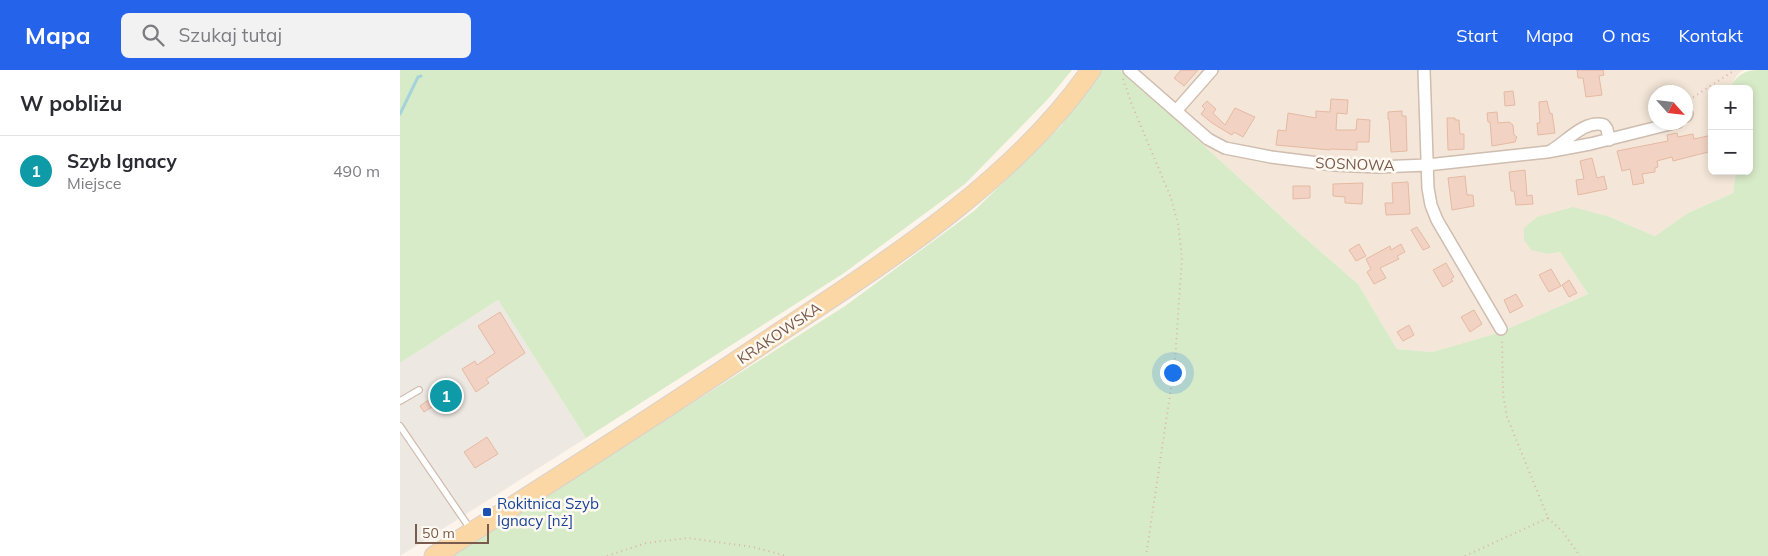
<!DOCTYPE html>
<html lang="pl">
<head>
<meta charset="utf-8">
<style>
	:root { --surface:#fff; --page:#f2f2f3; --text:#2b2b33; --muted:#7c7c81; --line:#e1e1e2; --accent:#2563eb }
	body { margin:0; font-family:Mulish,sans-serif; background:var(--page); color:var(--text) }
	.controls { position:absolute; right:15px; top:15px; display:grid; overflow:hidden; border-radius:8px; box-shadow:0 2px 8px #0003 }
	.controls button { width:45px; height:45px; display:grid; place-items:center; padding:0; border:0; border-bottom:1px solid var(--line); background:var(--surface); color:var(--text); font:25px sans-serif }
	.compass { position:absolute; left:1248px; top:15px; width:45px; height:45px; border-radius:50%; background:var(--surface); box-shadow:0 2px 8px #0003; rotate:117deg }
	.scale { position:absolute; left:15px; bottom:12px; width:74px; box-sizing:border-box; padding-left:5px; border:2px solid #785b4d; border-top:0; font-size:14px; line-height:18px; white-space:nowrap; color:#785b4d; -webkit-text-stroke:4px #fff9f2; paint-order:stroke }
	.you { position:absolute; left:772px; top:302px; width:18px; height:18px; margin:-12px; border:4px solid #fff; border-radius:50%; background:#1a73e8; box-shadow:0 0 0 8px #1a73e833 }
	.badge { display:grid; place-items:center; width:32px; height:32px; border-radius:50%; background:var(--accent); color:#fff; font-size:16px; font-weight:700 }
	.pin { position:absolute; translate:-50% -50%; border:2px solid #fff; box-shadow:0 1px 5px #0006 }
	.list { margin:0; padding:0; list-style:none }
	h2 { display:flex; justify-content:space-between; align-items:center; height:65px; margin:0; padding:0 20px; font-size:21px }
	h2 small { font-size:16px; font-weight:400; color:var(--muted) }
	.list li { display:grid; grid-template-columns:32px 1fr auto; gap:15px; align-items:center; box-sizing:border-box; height:70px; padding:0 20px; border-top:1px solid var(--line) }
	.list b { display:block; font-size:19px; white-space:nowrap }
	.list p { margin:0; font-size:16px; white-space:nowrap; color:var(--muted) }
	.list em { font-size:16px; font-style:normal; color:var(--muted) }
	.icon { flex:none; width:28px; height:28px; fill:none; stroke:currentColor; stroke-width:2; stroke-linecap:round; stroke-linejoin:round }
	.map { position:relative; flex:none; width:1368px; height:486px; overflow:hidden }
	header { display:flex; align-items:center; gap:30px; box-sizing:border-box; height:70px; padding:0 25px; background:var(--accent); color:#fff }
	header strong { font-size:24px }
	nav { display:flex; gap:28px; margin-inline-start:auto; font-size:18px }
	.search { width:350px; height:45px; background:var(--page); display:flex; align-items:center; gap:12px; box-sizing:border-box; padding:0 18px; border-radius:8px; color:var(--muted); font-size:19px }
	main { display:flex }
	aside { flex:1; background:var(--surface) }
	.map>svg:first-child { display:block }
</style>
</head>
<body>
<header>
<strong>Mapa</strong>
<div class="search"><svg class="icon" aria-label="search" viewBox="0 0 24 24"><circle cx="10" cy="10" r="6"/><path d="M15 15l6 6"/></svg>Szukaj tutaj</div>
<nav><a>Start</a><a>Mapa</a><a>O nas</a><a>Kontakt</a></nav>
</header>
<main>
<aside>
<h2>W pobliżu<small></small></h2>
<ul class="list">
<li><span class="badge" style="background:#0f9aa8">1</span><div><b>Szyb Ignacy</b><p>Miejsce</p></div><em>490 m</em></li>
</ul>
</aside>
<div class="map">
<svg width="1368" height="486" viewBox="0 0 1368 486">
	<rect width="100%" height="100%" fill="#fdf5eb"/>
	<path fill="#f4e7d9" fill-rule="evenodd" d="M719 0H1344L1338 4 1331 15 1332 19H1312V101H1336L1333 123 1288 143 1255 166 1210 147 1148 184 1160 182 1188 224 1098 263 1032 282 997 279 958 214 897 161 725 3ZM1256 22H1286V52H1256Z"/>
	<path fill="#eee8e3" d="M98 230 186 368 0 486V293Z"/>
	<path fill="#d8ebc8" d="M0 0H672L648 29 565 114 444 203 186 368 98 230 0 293Z
		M699 0H719L725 3 897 161 958 214 997 279 1032 282 1098 263 1188 224 1160 182 1148 184 1131 180 1124 170V158L1137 147 1173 137 1210 147 1255 166 1288 143 1333 123 1336 101H1349V19H1332L1331 15C1343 0 1347 0 1368 0V486H51L445 236 574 141 661 56Z"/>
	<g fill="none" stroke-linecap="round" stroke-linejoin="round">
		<path stroke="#a5d3d9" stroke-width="3" d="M0 44 18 7 21 6"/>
	</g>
	<path fill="#f2d3c3" stroke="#e5b9a3" d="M781 0H798L784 16 774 8Z
		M1177 0H1203L1204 5 1199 6 1202 25 1186 27 1183 8H1178Z
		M1113 21 1115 35 1105 36 1104 22Z
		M931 29 948 30 947 44 937 43 936 60H956L957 49 970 50 969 72H957V80L930 79V80L876 75 878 60 886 61 888 43 916 48V41L930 42Z
		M807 31 816 39 813 43 825 55 835 38 855 47 843 67 834 62 832 65 830 64 812 53 801 44 805 39 802 36Z
		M1147 31 1150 44 1152 43 1155 63 1138 65 1137 53H1140L1139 32Z
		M1002 41V46H1006L1007 81 991 82 989 49H988V42Z
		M1097 42 1098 53 1109 52 1113 55 1114 65 1117 67 1115 72 1092 76 1090 52H1088L1087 43Z
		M1047 48H1055V50H1059L1060 64H1064V79L1048 80Z
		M1277 63 1278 67 1293 64 1294 69 1312 65V81L1273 91 1272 87 1257 91 1258 97 1255 98V102L1242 104 1244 113 1233 115 1230 99 1222 101 1217 81 1268 71 1267 65Z
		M1192 88 1197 108 1204 106 1207 119 1178 125 1176 110 1184 109 1180 91Z
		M1125 100 1127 126 1132 125 1133 134 1116 135 1114 121H1111L1109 102Z
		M1065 106 1067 125H1073L1074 136 1052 140 1048 108Z
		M1008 112 1010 144 986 145 985 133H993L992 113Z
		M963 113 962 134 945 133V127L933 126V114Z
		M893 116H910V128L893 129Z
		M1017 157 1030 177 1023 180 1011 160Z
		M959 174 966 186 956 191 949 180Z
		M1001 174 1005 182 997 186 999 189 980 198 986 208 974 214 967 202 971 199 966 189 990 176 991 180Z
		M1046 193 1054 207 1051 209 1053 211 1043 217 1033 200Z
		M1151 199 1161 216 1149 222 1139 205Z
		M1169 210 1177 223 1169 227 1162 215Z
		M1116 224 1123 236 1110 243 1104 230Z
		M1074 240 1082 254 1070 262 1061 247Z
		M100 242 125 283 86 309 89 313 76 322 62 299 75 291 77 295 95 283 78 256Z
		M1009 255 1014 265 1003 271 997 262Z
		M48 314 56 327 44 335 41 331 24 342 20 336 37 324 35 322Z
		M87 367 98 384 75 398 64 382Z"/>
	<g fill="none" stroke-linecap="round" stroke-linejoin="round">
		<g stroke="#cfbdaf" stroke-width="8">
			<path id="service" d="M0 331 19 320
				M0 356 71 460"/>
		</g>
		<g stroke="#cfbdaf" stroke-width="14">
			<path id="minor" d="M729 0 808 69 825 78 871 87 934 95 978 97 1027 95 1147 82 1190 74 1278 52
				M1024 0 1028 118 1031 135 1037 150 1101 259
				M776 41 812 0
				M1286 46 1287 44
				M1152 80C1166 72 1185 49 1204 55L1207 59 1209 70"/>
		</g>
		<g stroke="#d9d1cd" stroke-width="21">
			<path id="primary" d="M34 486C150 413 266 339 380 262 489 190 616 109 691 0"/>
		</g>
		<path stroke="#d8b6a5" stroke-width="2" stroke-dasharray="1 4" stroke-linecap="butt" d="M723 9 732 35 771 128 778 154 782 187 775 291 746 486
			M1288 35 1289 30 1335 0
			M1148 448 1163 462 1180 486
			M207 486 246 473 288 468 353 477 387 486
			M1065 486 1148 448 1107 347 1103 324 1102 269"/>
		<use href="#service" stroke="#fff" stroke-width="5.5"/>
		<use href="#minor" stroke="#fff" stroke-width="11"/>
		<use href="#primary" stroke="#fad7a5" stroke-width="19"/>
	</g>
	<rect fill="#1a4fb4" stroke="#fff9f2" stroke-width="2" x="82" y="437" width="10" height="10" rx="2.5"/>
	<g text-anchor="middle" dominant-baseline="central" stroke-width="5" stroke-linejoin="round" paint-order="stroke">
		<g font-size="15" fill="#785b4d" stroke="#fff9f2">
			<text transform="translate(955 94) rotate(2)">SOSNOWA</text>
			<text transform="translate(379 263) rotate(-34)">KRAKOWSKA</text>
		</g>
		<g font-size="15" fill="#164399" stroke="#fff9f2" text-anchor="start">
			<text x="97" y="433">Rokitnica Szyb<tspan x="97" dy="17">Ignacy [nż]</tspan></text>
		</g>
	</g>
</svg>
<div class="controls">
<button>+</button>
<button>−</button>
</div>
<svg class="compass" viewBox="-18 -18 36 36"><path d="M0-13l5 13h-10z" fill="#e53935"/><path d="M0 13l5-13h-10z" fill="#7c7c81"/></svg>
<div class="scale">50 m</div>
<div class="you"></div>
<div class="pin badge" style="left:46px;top:326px;background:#0f9aa8">1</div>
</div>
</main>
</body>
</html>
